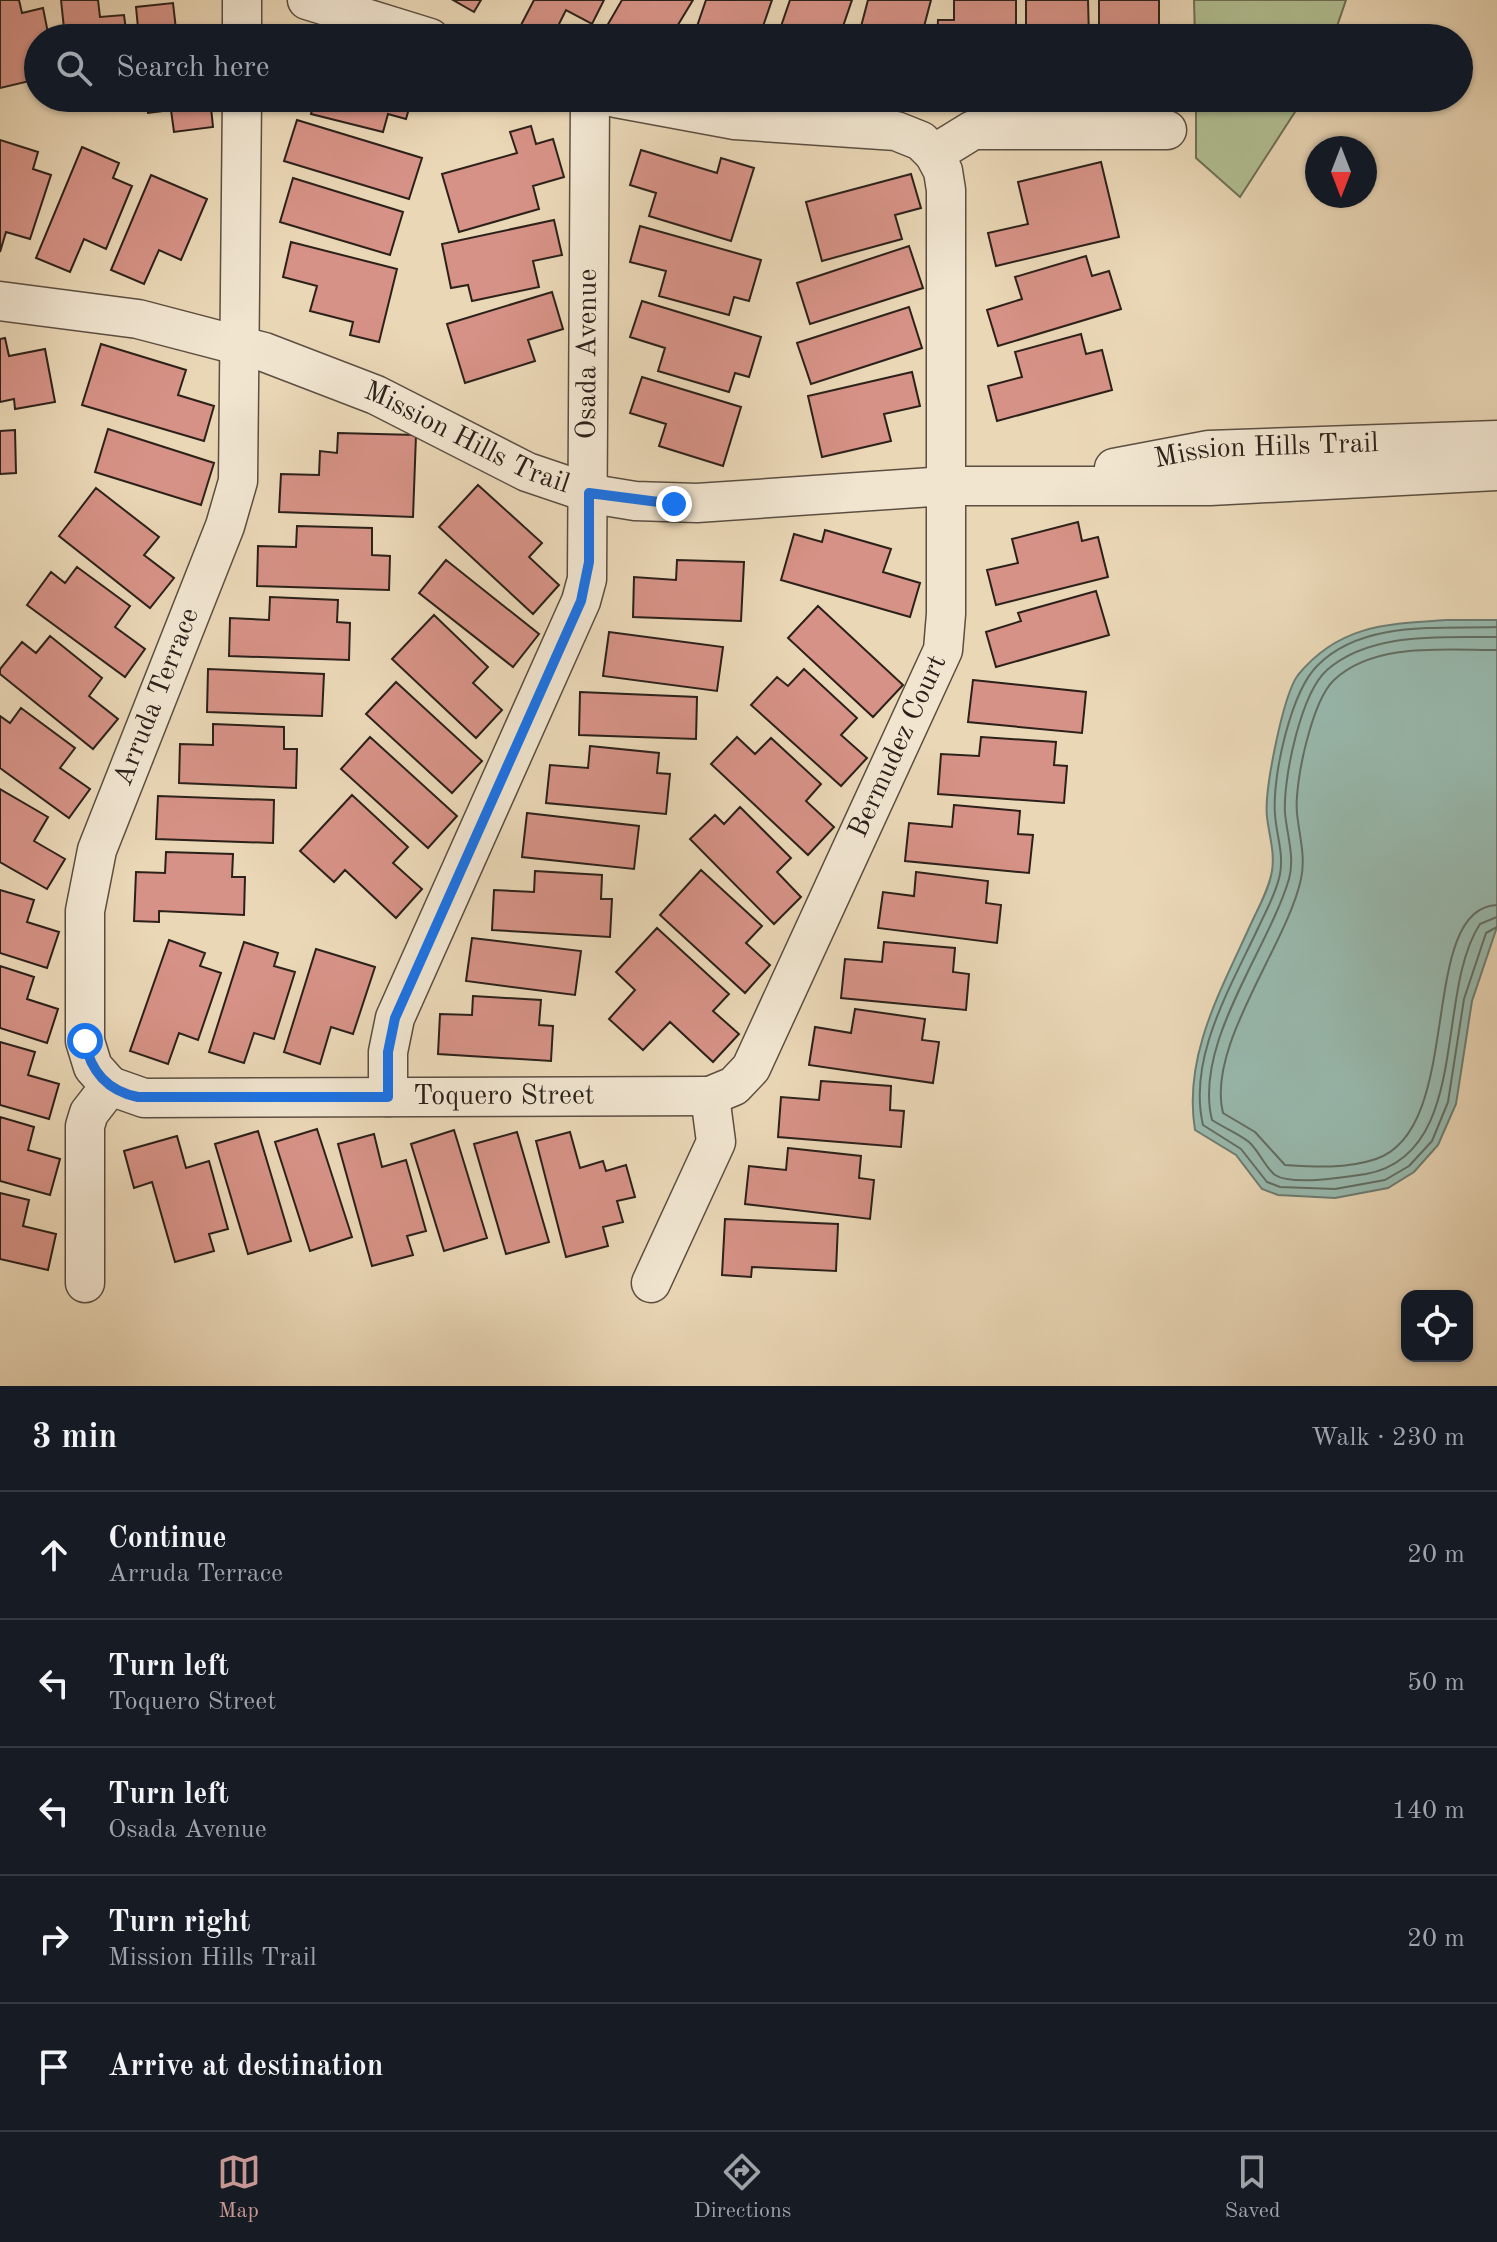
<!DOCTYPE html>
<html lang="en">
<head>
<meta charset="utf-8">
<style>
	:root { --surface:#171b24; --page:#242831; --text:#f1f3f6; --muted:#9ea1a6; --line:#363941; --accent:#c59692 }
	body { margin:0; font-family:"Old Standard TT",serif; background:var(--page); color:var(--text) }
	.controls { position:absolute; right:24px; bottom:24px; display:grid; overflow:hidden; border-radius:16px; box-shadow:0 2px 6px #0004 }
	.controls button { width:72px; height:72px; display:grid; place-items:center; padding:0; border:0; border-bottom:2px solid var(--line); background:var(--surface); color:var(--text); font:40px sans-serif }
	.compass { position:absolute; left:1305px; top:136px; width:72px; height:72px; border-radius:50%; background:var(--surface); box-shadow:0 2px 6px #0004; rotate:180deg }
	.stop { position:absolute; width:24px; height:24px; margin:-18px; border:6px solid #1a73e8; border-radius:50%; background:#fff }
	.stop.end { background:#1a73e8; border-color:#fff; box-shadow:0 2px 8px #0008 }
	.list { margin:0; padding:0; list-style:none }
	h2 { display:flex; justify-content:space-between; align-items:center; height:104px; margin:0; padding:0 32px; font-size:34px }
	h2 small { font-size:26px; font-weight:400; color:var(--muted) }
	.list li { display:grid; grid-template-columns:52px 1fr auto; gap:24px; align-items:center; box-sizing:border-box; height:128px; padding:0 32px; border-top:2px solid var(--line) }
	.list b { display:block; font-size:30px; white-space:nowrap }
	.list p { margin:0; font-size:26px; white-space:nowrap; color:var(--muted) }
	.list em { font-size:26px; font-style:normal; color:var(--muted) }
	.icon { flex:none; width:44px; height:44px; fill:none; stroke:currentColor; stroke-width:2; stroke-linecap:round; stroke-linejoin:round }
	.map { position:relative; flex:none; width:1497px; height:1386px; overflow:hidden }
	.search { position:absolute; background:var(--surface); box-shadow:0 2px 6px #0004; left:24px; right:24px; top:24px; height:88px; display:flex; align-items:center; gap:20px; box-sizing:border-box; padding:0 28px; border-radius:44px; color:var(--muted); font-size:30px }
	.sheet { height:744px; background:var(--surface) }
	nav { display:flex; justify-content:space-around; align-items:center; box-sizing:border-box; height:112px; border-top:2px solid var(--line); background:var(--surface); font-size:22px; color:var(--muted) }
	nav a { display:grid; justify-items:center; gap:4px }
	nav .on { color:var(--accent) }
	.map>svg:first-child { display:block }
</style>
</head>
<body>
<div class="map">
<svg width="1497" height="1386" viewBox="0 0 1497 1386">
	<rect width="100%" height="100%" fill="#ead7b6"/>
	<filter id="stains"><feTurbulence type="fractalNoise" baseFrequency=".0025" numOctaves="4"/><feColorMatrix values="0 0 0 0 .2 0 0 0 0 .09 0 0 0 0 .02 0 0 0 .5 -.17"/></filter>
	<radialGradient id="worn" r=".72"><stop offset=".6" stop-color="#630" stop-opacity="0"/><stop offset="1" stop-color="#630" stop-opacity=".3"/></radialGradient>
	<path fill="#b1bf92" stroke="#6e7056" stroke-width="2" d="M1194 0H1346L1333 38H1195Z
		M1196 98H1304L1240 197 1196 158Z"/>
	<path fill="#98baaf" stroke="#6d7d73" stroke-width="2" d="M1446 620H1497V927L1472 1001 1456 1104 1438 1145 1414 1172 1388 1188 1335 1198 1278 1195 1262 1189 1236 1155 1195 1130C1183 1057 1220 992 1249 928 1257 910 1269 890 1272 871 1275 852 1269 835 1267 817 1264 791 1283 695 1298 675 1339 625 1386 624 1446 620Z"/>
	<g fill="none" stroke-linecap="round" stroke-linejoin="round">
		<path stroke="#626e64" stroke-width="2" d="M1497 627C1439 629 1363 620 1318 665 1291 691 1272 776 1275 814 1276 834 1284 853 1280 874 1277 891 1267 909 1260 924 1232 985 1187 1057 1203 1125L1241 1149 1267 1182 1280 1187 1335 1189 1385 1180 1409 1166 1432 1141 1448 1102 1464 999 1486 933 1497 927
			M1497 637C1442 638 1372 631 1327 670 1301 693 1283 778 1285 813 1287 835 1295 857 1289 879 1268 950 1193 1044 1212 1120 1224 1128 1238 1133 1249 1142 1259 1151 1265 1167 1275 1175 1292 1186 1346 1177 1366 1174 1472 1154 1434 994 1480 924L1497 917
			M1497 650C1445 650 1374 642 1334 680 1312 701 1294 783 1297 813 1299 835 1306 856 1301 879 1287 945 1206 1046 1223 1113L1255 1132 1285 1165C1315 1167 1346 1169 1376 1159 1466 1129 1416 908 1497 905"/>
	</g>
	<path fill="#d69286" stroke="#2c211a" stroke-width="2" d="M0 0H19L22 13 43 8 49 38H38V79L0 88Z
		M61 0H98L100 17 124 15 127 38H65Z
		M453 0H481L474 12Z
		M534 0H604L592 24 566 10 552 38 521 25Z
		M622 0H693L670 38H659L648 32 645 38H600Z
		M706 0H772L759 38H693Z
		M790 0H852L839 38H777Z
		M868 0H931L921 38H858Z
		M954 0H1016V38H937L938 20H954Z
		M1026 0H1088L1089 38H1026Z
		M1099 0H1159V38H1099Z
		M173 3 177 38H139L136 7Z
		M146 98H210L213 127 174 132 171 110 148 113Z
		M315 98H412L406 119 388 114 383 132 311 114Z
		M297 120 422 158 409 199 284 161Z
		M531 126 536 144 553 139 564 177 533 186 539 209 459 232 442 174 517 153 510 132Z
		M0 140 38 152 33 169 51 175 30 239 6 232 0 252Z
		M82 147 119 163 113 178 132 186 106 249 84 239 70 272 36 258Z
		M641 150 717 173 721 158 754 168 731 241 649 216 656 193 630 185Z
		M1101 162 1119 237 996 266 988 233 1028 224 1018 182Z
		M911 174 921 208 895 215 902 239 822 261 806 202Z
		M151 175 207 199 181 260 159 250 144 284 111 270Z
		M293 178 403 212 390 255 280 222Z
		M554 220 562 255 533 261 539 287 472 301 468 285 451 288 442 244Z
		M640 226 761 260 749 301 734 297 729 315 659 296 666 271 630 262Z
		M291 242 397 269 379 342 350 335 353 322 310 311 317 286 283 277Z
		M909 246 923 288 810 324 797 283Z
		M1086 256 1092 276 1109 271 1121 309 998 346 987 310 1022 299 1015 277Z
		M552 292 563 329 528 340 535 361 465 383 447 324Z
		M642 301 761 337 749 377 735 373 729 392 658 371 665 348 630 337Z
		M909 307 922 348 811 384 797 343Z
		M1081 334 1086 354 1102 350 1112 390 997 421 988 386 1022 377 1015 352Z
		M5 338 9 356 45 349 55 402 15 409 14 399 0 402V339Z
		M101 344 186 370 178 395 214 406 204 441 82 405Z
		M912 372 920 406 884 414 891 441 822 457 808 396Z
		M642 377 741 407 723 466 659 446 666 424 630 413Z
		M108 429 214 463 201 505 95 472Z
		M15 430 16 473 0 474V431Z
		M338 433 416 435 413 517 279 512 281 474 319 475 320 451 337 453Z
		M478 485 542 543 529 557 559 585 533 614 439 527Z
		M96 488 159 537 144 555 174 578 150 608 59 536Z
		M1078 522 1082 541 1098 537 1108 577 996 605 987 570 1018 563 1012 539Z
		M297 526 372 528V555L390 556 389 590 257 586 258 546 296 547Z
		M825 530 891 549 883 572 920 583 910 617 781 580 794 534 822 542Z
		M446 560 539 634 513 667 419 593Z
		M677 560 744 562 741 621 633 617 634 577 676 580Z
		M77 567 130 606 115 627 145 649 125 677 27 605 51 572 65 583Z
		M1096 591 1109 635 996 667 986 632 1021 621 1018 613Z
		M270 597 338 600 337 622 350 623 349 660 229 656 230 618 269 620Z
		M818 606 903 685 873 717 788 638Z
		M434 615 488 667 473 683 502 710 476 738 392 659Z
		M609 632 723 647 717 691 603 676Z
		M50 636 102 678 89 696 118 719 93 749 0 674V669L22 642 36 653Z
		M208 669 324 674 322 716 207 712Z
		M804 669 857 718 841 735 867 758 841 786 751 705 777 677 788 686Z
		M973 680 1086 692 1082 733 968 722Z
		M396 682 482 761 452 793 366 714Z
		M580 692 697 697 696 739 579 735Z
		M21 708 75 748 60 768 90 789 69 818 0 768V716L10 723Z
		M213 724 284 727V749H297L296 788 179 783 180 744 213 745Z
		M370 737 457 816 428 848 341 769Z
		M737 737 755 754 771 738 821 784 806 801 834 827 808 855 711 764Z
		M981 737 1056 742 1054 765 1067 766 1064 803 938 794 941 754 979 756Z
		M590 746 659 753 657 773 670 774 666 814 546 803 550 765 588 768Z
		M0 789 48 817 34 841 65 859 47 889 0 862Z
		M352 795 408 847 393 863 422 889 396 918 345 870 334 882 300 851Z
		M158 796 274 800 273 843 156 839Z
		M954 805 1020 811 1018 834 1033 835 1029 873 905 861 909 823 952 827Z
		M740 807 791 858 777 872 801 897 774 924 690 839 715 815 724 824Z
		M527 813 639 826 634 869 522 857Z
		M166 852 233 854 232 877H245L244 915 159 911V922L134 921 136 872 165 873Z
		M701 870 762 926 746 943 770 965 745 993 660 915Z
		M535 871 602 875 601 899H612L610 937 492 930 494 890 534 892Z
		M916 872 988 881 986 903 1001 905 997 943 878 928 883 892 914 896Z
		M0 890 34 900 27 922 59 932 47 968 0 953Z
		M657 928 729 994 713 1011 739 1034 713 1062 670 1022 643 1050 609 1019 635 990 616 972Z
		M472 938 581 951 575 995 466 981Z
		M169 940 205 953 200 966 221 973 198 1040 179 1033 168 1064 130 1051Z
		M244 942 278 953 274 966 295 972 274 1039 254 1033 244 1063 209 1052Z
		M884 942 955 948 953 972 969 974 966 1010 841 998 845 959 882 962Z
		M316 949 375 967 353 1034 331 1027 320 1064 284 1052Z
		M0 966 34 977 27 999 58 1009 47 1043 0 1028Z
		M473 996 541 1000 539 1025 553 1026 551 1061 438 1054 440 1014 472 1015Z
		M855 1009 925 1019 922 1040 939 1042 933 1083 809 1065 815 1027 851 1033Z
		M0 1042 35 1052 28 1075 59 1084 49 1119 0 1105Z
		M821 1081 891 1086 890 1110 904 1111 901 1147 778 1137 781 1097 819 1100Z
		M0 1117 34 1127 28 1150 60 1159 50 1195 0 1181Z
		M317 1129 352 1237 310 1251 275 1142Z
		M454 1130 487 1238 444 1251 411 1144Z
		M258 1131 291 1241 248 1254 215 1144Z
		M517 1132 549 1242 506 1254 474 1144Z
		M570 1132 580 1168 603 1161 606 1171 626 1165 635 1197 617 1201 623 1222 603 1227 608 1246 566 1257 536 1141Z
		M374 1134 382 1167 406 1160 426 1231 407 1236 413 1255 372 1266 338 1144Z
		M177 1136 186 1168 209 1161 228 1229 209 1234 214 1251 175 1262 152 1182 134 1188 124 1151Z
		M788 1148 861 1156 859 1178 874 1180 870 1219 745 1204 749 1166 786 1170Z
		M0 1193 29 1200 23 1226 56 1234 48 1270 0 1259Z
		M725 1219 838 1224 836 1271 752 1267 751 1277 722 1275Z"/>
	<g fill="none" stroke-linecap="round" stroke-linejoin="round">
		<g stroke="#5c4e41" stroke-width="41">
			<g id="minor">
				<path d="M307 0 430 38"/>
				<path d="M242 38V0"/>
				<path d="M616 98 735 120 896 131 921 141 934 154 973 130H1167"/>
				<path id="s1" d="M0 301 138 319 264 352 376 395 527 472 592 494 635 501 697 503 946 486H1210L1497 471"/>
				<path id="s2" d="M1114 468 1209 450 1497 440"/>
				<path id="s3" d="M110 1086 144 1098 710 1096"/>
				<path id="s4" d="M388 1097V1052L395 1018 581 601 587 579 590 98"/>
				<path id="s5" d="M85 1283V1126L89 1113 110 1086 93 1067 85 1041V911L97 850 225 526 238 481 242 98"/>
				<path id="s6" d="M651 1283 716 1142 710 1096 734 1086 751 1068 943 650 946 614V190L943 171 934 154"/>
			</g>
		</g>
		<use href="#minor" stroke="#f1e5d0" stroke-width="38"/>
	</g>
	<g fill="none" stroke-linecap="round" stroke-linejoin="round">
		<path stroke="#1a73e8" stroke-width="10" d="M85 1041C90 1071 108 1091 138 1097H388V1052L395 1018 581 601 589 562V493L674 504"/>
	</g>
	<g text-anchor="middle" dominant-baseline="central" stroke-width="7" stroke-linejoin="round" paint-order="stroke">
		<g font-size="28" fill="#2c211a" stroke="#f1e5d0">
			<text stroke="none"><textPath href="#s4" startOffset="784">Osada Avenue</textPath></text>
			<text stroke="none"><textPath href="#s1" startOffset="490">Mission Hills Trail</textPath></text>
			<text stroke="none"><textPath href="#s2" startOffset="154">Mission Hills Trail</textPath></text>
			<text stroke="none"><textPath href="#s5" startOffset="614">Arruda Terrace</textPath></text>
			<text stroke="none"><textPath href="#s6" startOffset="606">Bermudez Court</textPath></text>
			<text stroke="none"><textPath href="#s3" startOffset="396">Toquero Street</textPath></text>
		</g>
	</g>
	<rect width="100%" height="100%" filter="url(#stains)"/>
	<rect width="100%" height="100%" fill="url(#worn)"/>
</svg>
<div class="controls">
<button><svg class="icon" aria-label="locate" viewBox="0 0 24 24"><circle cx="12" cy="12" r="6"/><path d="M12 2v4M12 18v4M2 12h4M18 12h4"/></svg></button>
</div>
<svg class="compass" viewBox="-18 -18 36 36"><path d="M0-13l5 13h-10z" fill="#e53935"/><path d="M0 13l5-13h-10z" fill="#9ea1a6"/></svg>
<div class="stop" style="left:85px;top:1041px"></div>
<div class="stop end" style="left:674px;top:504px"></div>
<div class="search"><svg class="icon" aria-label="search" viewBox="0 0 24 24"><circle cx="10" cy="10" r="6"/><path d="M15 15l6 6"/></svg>Search here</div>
</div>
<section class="sheet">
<h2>3 min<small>Walk · 230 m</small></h2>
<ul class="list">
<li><svg class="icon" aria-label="ahead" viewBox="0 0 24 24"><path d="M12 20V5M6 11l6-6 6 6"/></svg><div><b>Continue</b><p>Arruda Terrace</p></div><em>20 m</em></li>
<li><svg class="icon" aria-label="left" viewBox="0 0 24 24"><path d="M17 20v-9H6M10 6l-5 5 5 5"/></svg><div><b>Turn left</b><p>Toquero Street</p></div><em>50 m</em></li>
<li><svg class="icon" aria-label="left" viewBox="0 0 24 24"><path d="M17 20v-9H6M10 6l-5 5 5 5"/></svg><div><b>Turn left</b><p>Osada Avenue</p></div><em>140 m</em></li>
<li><svg class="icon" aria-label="right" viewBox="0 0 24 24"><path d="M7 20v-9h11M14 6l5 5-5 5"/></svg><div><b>Turn right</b><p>Mission Hills Trail</p></div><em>20 m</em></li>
<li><svg class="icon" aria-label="arrive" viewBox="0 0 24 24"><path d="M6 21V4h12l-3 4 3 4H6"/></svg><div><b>Arrive at destination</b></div></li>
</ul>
</section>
<nav>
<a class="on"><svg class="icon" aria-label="map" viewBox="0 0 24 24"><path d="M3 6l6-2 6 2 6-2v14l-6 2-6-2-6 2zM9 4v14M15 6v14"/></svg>Map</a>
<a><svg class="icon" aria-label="directions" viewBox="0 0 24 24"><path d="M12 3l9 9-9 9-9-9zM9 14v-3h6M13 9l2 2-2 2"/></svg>Directions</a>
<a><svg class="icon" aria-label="saved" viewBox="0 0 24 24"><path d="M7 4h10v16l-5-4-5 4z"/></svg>Saved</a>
</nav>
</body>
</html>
